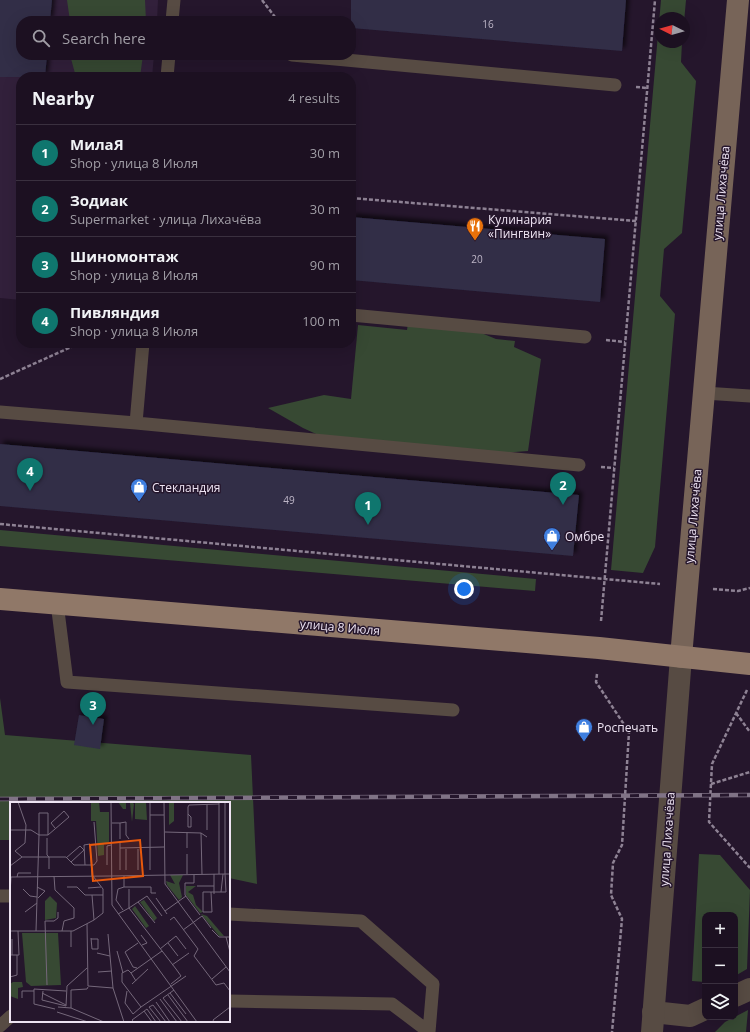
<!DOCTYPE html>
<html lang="en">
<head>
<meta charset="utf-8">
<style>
	:root { --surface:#1c1021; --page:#25192a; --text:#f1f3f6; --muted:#a09da5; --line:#3a303f; --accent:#0f766e }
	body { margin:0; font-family:"Open Sans",sans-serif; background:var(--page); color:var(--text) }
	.controls { position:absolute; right:12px; bottom:12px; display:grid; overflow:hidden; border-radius:8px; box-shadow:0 4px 16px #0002 }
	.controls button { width:36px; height:36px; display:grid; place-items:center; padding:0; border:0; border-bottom:1px solid var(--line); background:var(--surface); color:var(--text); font:20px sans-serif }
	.compass { position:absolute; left:654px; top:12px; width:36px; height:36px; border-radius:50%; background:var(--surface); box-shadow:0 4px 16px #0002; rotate:275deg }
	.you { position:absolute; left:464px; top:589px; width:14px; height:14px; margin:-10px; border:3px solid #fff; border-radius:50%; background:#1a73e8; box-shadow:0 0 0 6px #1a73e833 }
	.badge { display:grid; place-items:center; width:26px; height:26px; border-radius:50%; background:var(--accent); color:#fff; font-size:13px; font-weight:700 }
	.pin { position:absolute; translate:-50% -33px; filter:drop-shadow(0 1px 2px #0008) }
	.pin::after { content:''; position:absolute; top:21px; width:14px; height:12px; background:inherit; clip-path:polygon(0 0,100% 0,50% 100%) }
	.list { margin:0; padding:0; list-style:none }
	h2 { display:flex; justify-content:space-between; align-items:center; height:52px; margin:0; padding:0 16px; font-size:17px }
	h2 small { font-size:13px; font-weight:400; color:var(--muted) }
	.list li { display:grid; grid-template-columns:26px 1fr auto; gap:12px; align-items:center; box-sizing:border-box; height:56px; padding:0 16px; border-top:1px solid var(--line) }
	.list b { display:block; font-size:15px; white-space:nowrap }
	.list p { margin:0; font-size:13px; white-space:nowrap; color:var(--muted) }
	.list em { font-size:13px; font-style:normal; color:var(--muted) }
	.icon { flex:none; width:22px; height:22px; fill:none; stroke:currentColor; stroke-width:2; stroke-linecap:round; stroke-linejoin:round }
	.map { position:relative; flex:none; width:750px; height:1032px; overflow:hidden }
	.search { position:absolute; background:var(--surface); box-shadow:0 4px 16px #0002; left:16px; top:16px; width:340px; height:44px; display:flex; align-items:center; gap:10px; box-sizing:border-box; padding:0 14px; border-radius:16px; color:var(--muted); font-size:15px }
	.panel { position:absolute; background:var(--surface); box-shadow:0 4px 16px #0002; left:16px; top:72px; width:340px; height:276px; border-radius:16px }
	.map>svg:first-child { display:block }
</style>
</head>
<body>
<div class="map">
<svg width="750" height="1032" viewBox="0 0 750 1032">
	<defs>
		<filter id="shadow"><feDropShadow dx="3.5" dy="-3.5" stdDeviation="2" flood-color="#0009"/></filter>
	</defs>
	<rect width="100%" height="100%" fill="#25162c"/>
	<path fill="#32203b" d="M0 0H158L157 21H21V55H154L152 77H21V300L0 298Z"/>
	<path fill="#374933" d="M67 0H145L146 21H70Z
		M661 0H686L684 22V18H660V42H682L681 62 696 81 682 233 664 249 660 296 675 314 655 547 643 573 611 570Z
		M70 55H143L140 77H76Z
		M408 323 474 330 496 339 515 341 514 347 541 359 528 451 445 457 347 448 303 428 268 408 324 395 351 399 358 325 407 330Z
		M0 530 536 579 535 591 0 546Z
		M0 698 5 735 251 755 257 884 229 878V803H11V840H0Z
		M699 854 720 855 750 890 747 969 735 976V915H705V982L692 981Z
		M748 1010 746 1032H715L725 1022Z"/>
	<path fill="#302d47" filter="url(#shadow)" d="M0 0H52L50 21H21V55H47L45 77H0Z
		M351 0H626L622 51 351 28Z
		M351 217 605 239 600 302 351 280Z
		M0 444 579 495 573 556 0 506Z
		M79 715 104 719 100 749 74 745Z"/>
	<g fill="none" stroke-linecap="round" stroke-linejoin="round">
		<path stroke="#8e8294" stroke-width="2.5" stroke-dasharray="4 2" stroke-linecap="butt" d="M262 0 278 21
			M636 87 647 88
			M351 198 636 221
			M606 340 625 342
			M0 379 80 343
			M601 467 614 468
			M0 524 660 584
			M713 589 738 591 750 588
			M601 621 655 0
			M597 674 596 682 629 732 622 845 613 863 611 895 622 919 612 1032
			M747 690 712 764 709 822 750 868
			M736 713 750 732
			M711 784 750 772"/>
		<path stroke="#574b43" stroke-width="13" d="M172 21 174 0
			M292 55 615 85
			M167 77 169 55
			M351 315 585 337
			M704 393 750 396
			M0 412 136 423 579 465
			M136 423 143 343
			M57 603 67 682 453 710
			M0 896H11
			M229 914 361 921 433 984 429 1032
			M229 1001 392 1004 429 1032
			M0 1026 11 1016"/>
		<path stroke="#574b43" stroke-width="22" d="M735 996 750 989
			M653 1012 690 1016 705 1009"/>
		<path stroke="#574b43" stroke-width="22" d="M652 1032 681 657"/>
		<path stroke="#776458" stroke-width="22" d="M681 657 738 0"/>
		<path stroke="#907868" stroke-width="22" d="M0 599 599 648 750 664"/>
		<g stroke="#807386" stroke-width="4.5">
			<path id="rail" d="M0 799 750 795"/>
		</g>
		<use href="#rail" stroke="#25162c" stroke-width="3" stroke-dasharray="9" stroke-linecap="butt"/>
	</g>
	<defs>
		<g id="restaurant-pin" transform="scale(0.9)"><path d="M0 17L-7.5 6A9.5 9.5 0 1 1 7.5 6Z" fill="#e8710a" stroke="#25162c"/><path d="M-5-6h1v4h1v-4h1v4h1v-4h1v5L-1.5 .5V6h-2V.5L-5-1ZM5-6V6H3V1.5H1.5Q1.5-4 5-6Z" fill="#fff"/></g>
		<g id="shop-pin" transform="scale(0.9)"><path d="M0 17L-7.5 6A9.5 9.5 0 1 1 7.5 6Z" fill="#3f7fe0" stroke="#25162c"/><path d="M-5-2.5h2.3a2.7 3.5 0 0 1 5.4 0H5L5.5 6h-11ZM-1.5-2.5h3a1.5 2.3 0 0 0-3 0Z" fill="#fff"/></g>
	</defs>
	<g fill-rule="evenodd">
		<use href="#restaurant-pin" x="475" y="226"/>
		<use href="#shop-pin" x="139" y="487"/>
		<use href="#shop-pin" x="552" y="536"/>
		<use href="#shop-pin" x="584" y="727"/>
	</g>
	<g text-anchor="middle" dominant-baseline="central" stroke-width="3" stroke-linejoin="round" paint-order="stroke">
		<g font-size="10" fill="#beb6c7">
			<text x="488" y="24">16</text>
			<text x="477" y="259">20</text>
			<text x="289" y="500">49</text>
		</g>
		<g font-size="12" fill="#ede3f2" stroke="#25162c">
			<text transform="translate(721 193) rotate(-85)">улица Лихачёва</text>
			<text transform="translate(693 516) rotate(-85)">улица Лихачёва</text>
			<text transform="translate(340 627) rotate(5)">улица 8 Июля</text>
			<text transform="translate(667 839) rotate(-86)">улица Лихачёва</text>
		</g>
		<g font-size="12" fill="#ede3f2" stroke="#25162c" text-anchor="start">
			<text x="488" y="219">Кулинария<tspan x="488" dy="14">«Пингвин»</tspan></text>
			<text x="152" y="487">Стекландия</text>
			<text x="565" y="536">Омбре</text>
			<text x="597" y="727">Роспечать</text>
		</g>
	</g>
	<g transform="translate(10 802)">
		<rect width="220" height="220" fill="#25162c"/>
		<path d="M81 0H89L90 10H99V40L94 42V53L88 54 86 19H81ZM108 0H122L124 2 122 20 120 1H116V7H113ZM125 0H136L137 18 125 17ZM159 0H164V19L159 23ZM160 73H173L169 81 172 95 169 98 157 83 156 79 165 82ZM176 84H186L178 90 183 93 186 103 193 110 190 111 176 93ZM40 94 47 101 46 116 35 118V99ZM134 98 147 116 144 119 130 100ZM125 104 139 124 136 126 122 107ZM191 112 197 114 214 134H209ZM12 131H48L51 183 21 184 16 180ZM3 180H12L13 185 8 186V197L0 194V182Z" fill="#374933"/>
		<path fill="none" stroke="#75687b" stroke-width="1" d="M8 0 16 23 15 41 5 49 12 55M101 0 102 103 187 220M140 0V68M154 0 155 82 220 170M197 2V28M29 11H38V33H29ZM178 12 181 15V25H178V5L179 3 209 2M140 13H154M102 21H110V37M110 21 116 20V33L119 37M0 28H21L29 33 26 129M155 30 191 31 197 35M191 31 192 72M38 33 59 15 54 9 41 21 45 26M37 36V53L39 55H56L64 63H84L87 59 84 20M110 46 154 45M177 46V30M56 56 70 44 74 48 61 60M75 63 74 43 80 42 82 74M97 63V44L101 43M0 64 12 55H39V67M110 68V39M116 68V47M128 68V47M177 72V52M204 72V92M209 72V0M184 73V81H175V93L190 113M44 74 45 88 64 106V116L54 119 52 129M101 74 215 72V0M114 74V85H141V91H146M0 75 101 74M7 75 8 71H21M187 84H204M27 85 35 89 28 96M57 85H67L75 93H93M78 86 91 85M13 87 20 94 27 95M119 87V106L137 94 152 114M201 90 202 110H193V90H216L215 72H220M211 90 213 72M0 92 1 75M82 93 84 118M146 96 157 112M128 100 145 121M113 108 106 98 108 87 114 85M155 109 176 94M15 110 27 101M108 112 119 106 166 167 171 174 161 182M160 118 164 115 188 147 184 154 206 183 214 181 220 189M77 122 78 184 103 186 114 220M173 128 192 114 201 126M202 128 209 135H220M0 129H63L84 118 93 111V87L83 74M61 129V145M98 132 100 154M131 133 137 141 132 143M216 135 220 150M81 136 82 147H88V137H81M2 137V153M158 141 168 154M150 147 166 134 176 147M107 149 113 171M87 151 100 154 103 186M0 153H9L8 129M162 163 179 151M127 166 123 165 115 150 128 141M88 170 102 169M121 171 118 168 112 171V180L131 205 176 174M0 175 7 173V153M202 177 216 165M126 179 121 171 152 149M122 182 138 167M37 183 35 119H44L48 116V110M78 185 77 187 61 188V206L94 220M164 188 153 196 172 220M33 189 32 198 56 204 57 184 77 166M117 189 115 201 123 212 131 205M32 191 56 203M160 191 176 212M158 193 178 220M12 196V189H24M150 197 167 220M146 200 160 220M48 205 61 206M45 207 24 202V187L56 189M134 209 142 220M47 210 78 220M124 220 122 218 137 207 146 220M151 220 139 205 143 203 156 220M204 220 203 218 220 205"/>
		<path fill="#e8590c" fill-opacity="0.15" stroke="#e8590c" stroke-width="2" d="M130 38 133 74 83 79 80 43Z"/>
		<rect width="220" height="220" fill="none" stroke="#ede3f2" stroke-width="2"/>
	</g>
</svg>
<div class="controls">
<button>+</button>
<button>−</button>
<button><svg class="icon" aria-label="layers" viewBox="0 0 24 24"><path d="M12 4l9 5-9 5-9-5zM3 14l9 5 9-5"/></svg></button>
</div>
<svg class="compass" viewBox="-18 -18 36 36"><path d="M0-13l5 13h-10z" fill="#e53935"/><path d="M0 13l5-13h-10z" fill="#a09da5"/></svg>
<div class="you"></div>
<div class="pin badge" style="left:368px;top:525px">1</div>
<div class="pin badge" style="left:563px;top:505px">2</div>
<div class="pin badge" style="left:93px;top:725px">3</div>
<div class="pin badge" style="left:30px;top:491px">4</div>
<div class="search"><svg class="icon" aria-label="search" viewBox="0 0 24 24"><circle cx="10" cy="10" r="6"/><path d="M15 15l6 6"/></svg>Search here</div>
<section class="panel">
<h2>Nearby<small>4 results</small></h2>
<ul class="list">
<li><span class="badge">1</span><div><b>МилаЯ</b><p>Shop · улица 8 Июля</p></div><em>30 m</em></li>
<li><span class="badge">2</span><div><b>Зодиак</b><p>Supermarket · улица Лихачёва</p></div><em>30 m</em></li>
<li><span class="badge">3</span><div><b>Шиномонтаж</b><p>Shop · улица 8 Июля</p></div><em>90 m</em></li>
<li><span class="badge">4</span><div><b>Пивляндия</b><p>Shop · улица 8 Июля</p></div><em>100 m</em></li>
</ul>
</section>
</div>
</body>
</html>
